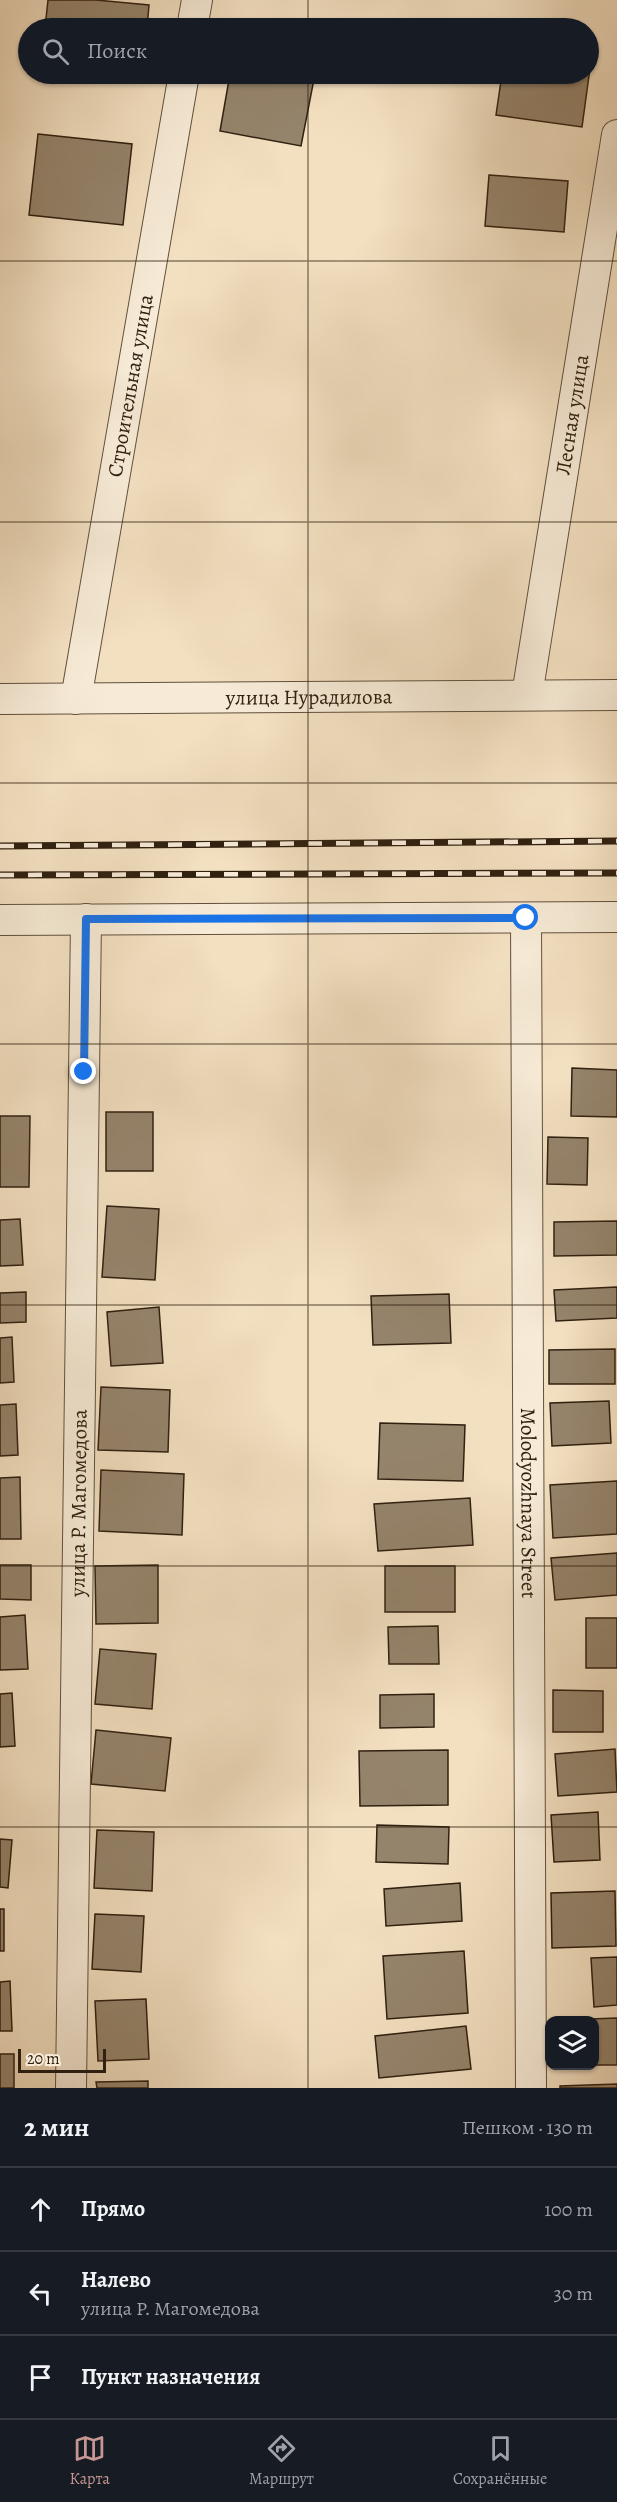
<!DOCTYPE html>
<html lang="ru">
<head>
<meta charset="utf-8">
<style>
	:root { --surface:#171b24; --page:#242831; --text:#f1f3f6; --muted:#9ea1a6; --line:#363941; --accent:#c59692 }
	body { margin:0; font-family:Alegreya,serif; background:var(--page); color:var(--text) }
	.controls { position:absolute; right:18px; bottom:18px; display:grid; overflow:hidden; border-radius:12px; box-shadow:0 2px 4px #0004 }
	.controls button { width:54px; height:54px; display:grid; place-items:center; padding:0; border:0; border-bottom:2px solid var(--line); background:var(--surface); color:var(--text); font:30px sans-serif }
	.scale { position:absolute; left:18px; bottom:15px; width:88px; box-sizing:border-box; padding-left:6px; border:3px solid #302010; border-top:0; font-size:16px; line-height:21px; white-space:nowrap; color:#302010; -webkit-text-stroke:4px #f7ebd7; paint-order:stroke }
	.stop { position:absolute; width:18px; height:18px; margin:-14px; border:4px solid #1a73e8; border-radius:50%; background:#fff }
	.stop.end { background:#1a73e8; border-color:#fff; box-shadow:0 2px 6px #0008 }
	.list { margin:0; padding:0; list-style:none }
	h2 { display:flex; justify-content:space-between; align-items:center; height:78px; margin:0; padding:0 24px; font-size:26px }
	h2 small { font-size:20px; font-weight:400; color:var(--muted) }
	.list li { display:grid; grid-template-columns:39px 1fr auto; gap:18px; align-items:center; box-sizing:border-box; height:84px; padding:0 24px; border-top:2px solid var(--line) }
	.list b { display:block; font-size:22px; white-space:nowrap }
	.list p { margin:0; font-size:20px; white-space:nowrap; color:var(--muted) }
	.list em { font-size:20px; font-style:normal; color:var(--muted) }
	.icon { flex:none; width:33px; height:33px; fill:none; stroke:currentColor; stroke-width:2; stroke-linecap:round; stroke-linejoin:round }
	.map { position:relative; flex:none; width:617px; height:2088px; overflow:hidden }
	.search { position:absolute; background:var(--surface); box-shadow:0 2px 4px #0004; left:18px; right:18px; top:18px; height:66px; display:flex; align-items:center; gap:15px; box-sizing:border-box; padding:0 21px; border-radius:33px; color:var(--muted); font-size:22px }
	.sheet { height:330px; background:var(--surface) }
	nav { display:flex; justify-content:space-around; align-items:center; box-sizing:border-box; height:84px; border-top:2px solid var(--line); background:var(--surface); font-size:16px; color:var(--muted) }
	nav a { display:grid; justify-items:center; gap:3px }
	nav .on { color:var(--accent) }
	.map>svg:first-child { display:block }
</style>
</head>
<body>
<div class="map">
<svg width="617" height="2088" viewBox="0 0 617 2088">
	<rect width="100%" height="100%" fill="#f3e0c1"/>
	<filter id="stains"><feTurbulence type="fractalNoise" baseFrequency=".00333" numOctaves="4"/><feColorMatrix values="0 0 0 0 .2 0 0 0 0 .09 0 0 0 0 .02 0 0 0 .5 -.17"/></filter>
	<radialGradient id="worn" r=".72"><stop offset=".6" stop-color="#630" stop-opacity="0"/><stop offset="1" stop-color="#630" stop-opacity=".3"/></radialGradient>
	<path fill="#95846c" stroke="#302010" stroke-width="1.5" d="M48 0H96L149 5 147 28H45Z
		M588 61H591L582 127 496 115 502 74H588Z
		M230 74H315L301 146 220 131Z
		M38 134 132 144 123 225 29 215Z
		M489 175 568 181 564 232 485 226Z
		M572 1068 617 1070V1117L571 1116Z
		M106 1112H153V1171H106Z
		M0 1116H30L29 1187H0Z
		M548 1137 588 1138 587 1185 547 1184Z
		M107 1206 159 1209 155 1280 102 1277Z
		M20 1219 23 1265 0 1266V1220Z
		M617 1221V1255L554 1256V1222Z
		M617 1287V1318L556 1321 554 1290Z
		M26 1292V1322L0 1323V1293Z
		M449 1294 451 1343 373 1345 371 1296Z
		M159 1307 163 1363 111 1366 107 1312Z
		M12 1337 14 1382 0 1383V1338Z
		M615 1349V1384H549V1350Z
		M101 1387 170 1390 168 1452 98 1450Z
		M609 1401 611 1443 552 1446 550 1403Z
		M16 1404 18 1455 0 1456V1405Z
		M380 1423 465 1425 463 1481 378 1479Z
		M101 1470 184 1474 182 1535 99 1531Z
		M20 1477 21 1539H0V1478Z
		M617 1481V1534L553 1538 550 1485Z
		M470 1498 473 1545 378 1551 374 1504Z
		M617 1553V1595L555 1600 551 1558Z
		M0 1565H31V1600L0 1599Z
		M158 1565V1623L96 1624 95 1566Z
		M385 1566H455V1612H385Z
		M25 1615 28 1669 0 1670V1617Z
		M586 1618H617V1668H586Z
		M438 1626 439 1664H389L388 1627Z
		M100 1649 156 1654 152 1709 95 1704Z
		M553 1690 603 1691V1732H553Z
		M12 1693 15 1746 0 1747V1694Z
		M434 1694V1727L380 1728V1695Z
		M96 1730 171 1738 165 1791 91 1784Z
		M615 1749 617 1792 558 1796 555 1754Z
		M448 1750V1805L360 1806 359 1751Z
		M598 1812 600 1860 554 1862 551 1815Z
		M377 1825 449 1827 448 1864 376 1862Z
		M97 1830 154 1832 152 1891 94 1888Z
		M0 1839 12 1840 8 1888 0 1887Z
		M460 1883 462 1921 386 1926 384 1889Z
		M615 1891 616 1946 552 1948 551 1893Z
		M0 1909H4V1951H0Z
		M95 1914 144 1916 141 1972 92 1969Z
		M464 1951 468 2013 387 2019 383 1956Z
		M617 1957V2005L594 2007 591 1958Z
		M10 1981 12 2031H0V1982Z
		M146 1999 149 2059 98 2061 95 2001Z
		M617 2018V2065H594V2020H563Z
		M466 2026 471 2069 379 2078 375 2036Z
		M0 2054H14V2088H0Z
		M148 2081V2088H97L96 2082Z
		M617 2084V2088H560V2086Z"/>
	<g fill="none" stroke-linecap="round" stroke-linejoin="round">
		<g stroke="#61503c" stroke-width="32">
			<g id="minor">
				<path d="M192 28 197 0"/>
				<path id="s1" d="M527 695 617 135"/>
				<path id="s2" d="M0 699 617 695"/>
				<path id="s3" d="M76 699 184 74"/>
				<path id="s4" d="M526 918 531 2088"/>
				<path d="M0 920 617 917"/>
				<path id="s5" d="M71 2088 86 919"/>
			</g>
		</g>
		<use href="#minor" stroke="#f7ebd7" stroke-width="30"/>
		<g stroke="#302010" stroke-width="7">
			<path id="rail" d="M0 846 617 841
				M0 875 617 873"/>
		</g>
		<use href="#rail" stroke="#f7ebd7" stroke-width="4.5" stroke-dasharray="14" stroke-linecap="butt"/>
	</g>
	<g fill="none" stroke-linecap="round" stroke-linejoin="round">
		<path stroke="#1a73e8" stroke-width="8" d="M84 1072 86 919 526 918"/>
	</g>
	<path fill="none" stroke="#302010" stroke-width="1.5" stroke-opacity="0.55" d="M308 0V28M308 74V2088M0 261H617M0 522H617M0 783H617M0 1044H617M0 1305H617M0 1566H617M0 1827H617"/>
	<g text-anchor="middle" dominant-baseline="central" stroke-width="4.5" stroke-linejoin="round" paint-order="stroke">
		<g font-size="21" fill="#302010" stroke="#f7ebd7">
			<text stroke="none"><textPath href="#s3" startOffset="318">Строительная улица</textPath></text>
			<text stroke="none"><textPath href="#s1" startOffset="284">Лесная улица</textPath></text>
			<text stroke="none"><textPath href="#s2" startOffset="309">улица Нурадилова</textPath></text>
			<text stroke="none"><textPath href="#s4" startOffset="585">Molodyozhnaya Street</textPath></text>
			<text stroke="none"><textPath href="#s5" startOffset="585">улица Р. Магомедова</textPath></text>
		</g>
	</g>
	<rect width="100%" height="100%" filter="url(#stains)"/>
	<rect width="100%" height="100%" fill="url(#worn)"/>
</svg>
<div class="controls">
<button><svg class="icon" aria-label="layers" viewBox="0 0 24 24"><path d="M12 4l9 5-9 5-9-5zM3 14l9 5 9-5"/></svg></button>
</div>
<div class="scale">20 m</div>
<div class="stop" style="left:526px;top:918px"></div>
<div class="stop end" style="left:84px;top:1072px"></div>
<div class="search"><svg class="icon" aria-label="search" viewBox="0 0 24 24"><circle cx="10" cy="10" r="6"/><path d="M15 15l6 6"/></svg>Поиск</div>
</div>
<section class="sheet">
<h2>2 мин<small>Пешком · 130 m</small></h2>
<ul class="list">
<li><svg class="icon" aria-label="ahead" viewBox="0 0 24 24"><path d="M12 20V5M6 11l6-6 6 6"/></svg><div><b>Прямо</b></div><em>100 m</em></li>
<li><svg class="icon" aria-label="left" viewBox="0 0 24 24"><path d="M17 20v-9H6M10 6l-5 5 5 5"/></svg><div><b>Налево</b><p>улица Р. Магомедова</p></div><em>30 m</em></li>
<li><svg class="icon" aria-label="arrive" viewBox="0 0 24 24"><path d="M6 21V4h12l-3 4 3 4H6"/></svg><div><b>Пункт назначения</b></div></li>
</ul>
</section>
<nav>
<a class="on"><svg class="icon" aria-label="map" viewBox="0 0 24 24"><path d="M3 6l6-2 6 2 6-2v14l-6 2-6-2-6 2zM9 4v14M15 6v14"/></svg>Карта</a>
<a><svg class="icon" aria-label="directions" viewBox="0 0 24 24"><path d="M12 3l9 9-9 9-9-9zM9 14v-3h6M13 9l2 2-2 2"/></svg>Маршрут</a>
<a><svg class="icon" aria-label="saved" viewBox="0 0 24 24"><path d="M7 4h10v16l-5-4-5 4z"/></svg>Сохранённые</a>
</nav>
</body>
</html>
